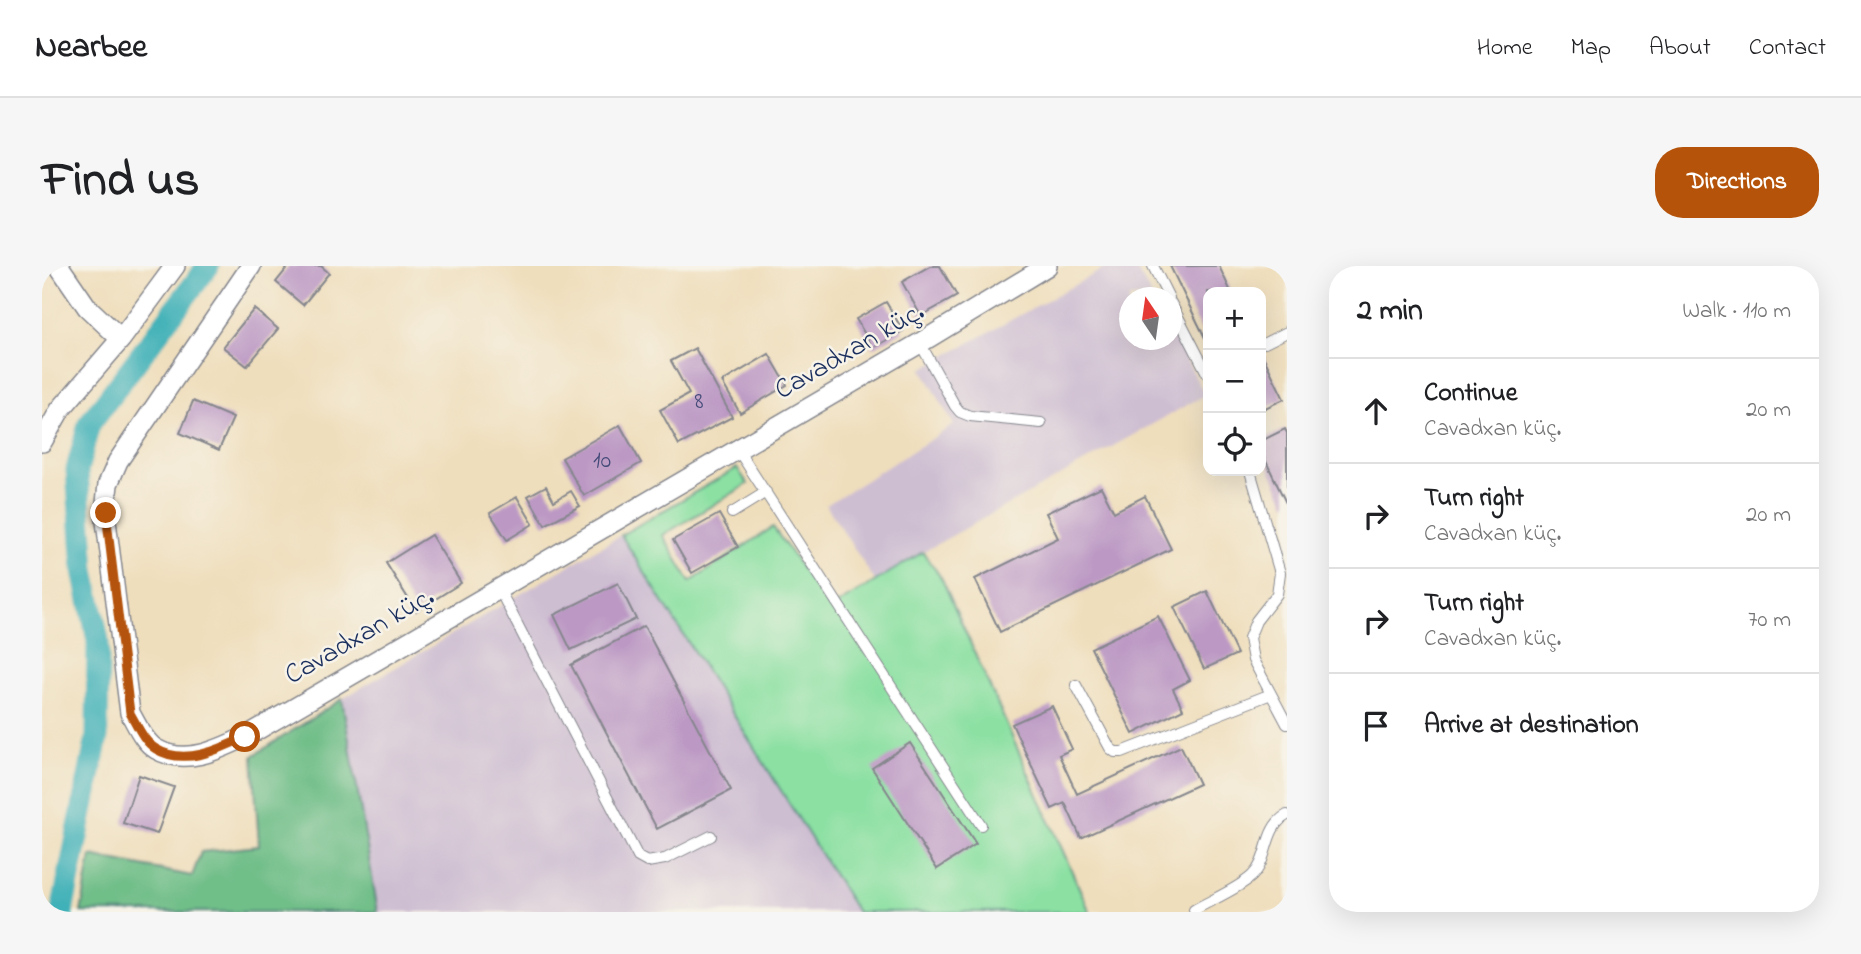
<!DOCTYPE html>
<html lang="en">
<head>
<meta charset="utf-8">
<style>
	:root { --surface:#fff; --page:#f6f6f6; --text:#202124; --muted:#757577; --line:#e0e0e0; --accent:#b45309 }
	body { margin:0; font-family:"Indie Flower",sans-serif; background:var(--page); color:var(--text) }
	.controls { position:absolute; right:21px; top:21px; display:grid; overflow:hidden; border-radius:14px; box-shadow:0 7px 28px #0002 }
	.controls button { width:63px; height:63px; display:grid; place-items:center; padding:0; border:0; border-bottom:2px solid var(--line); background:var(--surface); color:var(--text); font:35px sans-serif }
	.compass { position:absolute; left:1077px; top:21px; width:63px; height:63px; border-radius:50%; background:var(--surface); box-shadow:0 7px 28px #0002; rotate:347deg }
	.stop { position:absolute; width:21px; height:21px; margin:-16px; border:5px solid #b45309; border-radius:50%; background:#fff }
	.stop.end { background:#b45309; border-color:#fff; box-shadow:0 2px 7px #0008 }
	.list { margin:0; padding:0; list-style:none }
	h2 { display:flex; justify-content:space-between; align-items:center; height:91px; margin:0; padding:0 28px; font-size:30px }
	h2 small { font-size:23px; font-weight:400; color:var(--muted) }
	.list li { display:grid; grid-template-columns:46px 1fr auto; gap:21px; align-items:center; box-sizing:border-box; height:105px; padding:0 28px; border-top:2px solid var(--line) }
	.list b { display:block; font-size:26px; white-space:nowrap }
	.list p { margin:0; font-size:23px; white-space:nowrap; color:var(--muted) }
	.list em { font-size:23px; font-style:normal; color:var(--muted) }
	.icon { flex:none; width:38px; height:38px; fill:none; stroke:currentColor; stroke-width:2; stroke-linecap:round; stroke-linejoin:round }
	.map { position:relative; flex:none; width:1245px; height:646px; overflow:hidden; border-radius:28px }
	header { display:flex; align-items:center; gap:42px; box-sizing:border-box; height:98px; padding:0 35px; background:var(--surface); border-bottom:2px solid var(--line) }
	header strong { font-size:33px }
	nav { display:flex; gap:38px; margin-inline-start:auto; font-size:24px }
	.intro { display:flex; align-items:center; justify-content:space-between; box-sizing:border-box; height:168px; padding:0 42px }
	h1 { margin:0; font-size:49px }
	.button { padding:18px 32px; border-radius:28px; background:var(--accent); color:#fff; font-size:24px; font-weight:700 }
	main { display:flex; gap:42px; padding:0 42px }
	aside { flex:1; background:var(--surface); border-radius:28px; box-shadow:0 7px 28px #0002 }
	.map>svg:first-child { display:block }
</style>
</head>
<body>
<header>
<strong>Nearbee</strong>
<nav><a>Home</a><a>Map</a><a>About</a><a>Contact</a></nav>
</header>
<div class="intro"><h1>Find us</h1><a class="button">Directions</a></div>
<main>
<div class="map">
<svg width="1245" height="646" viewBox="0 0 1245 646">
	<rect width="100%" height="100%" fill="#f7f3e8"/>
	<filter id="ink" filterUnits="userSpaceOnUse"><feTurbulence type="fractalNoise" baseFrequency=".0143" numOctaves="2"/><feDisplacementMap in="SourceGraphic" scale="14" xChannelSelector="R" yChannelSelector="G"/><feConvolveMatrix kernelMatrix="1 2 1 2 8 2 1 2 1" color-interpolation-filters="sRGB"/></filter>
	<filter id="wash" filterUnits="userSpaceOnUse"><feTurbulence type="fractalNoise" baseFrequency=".00686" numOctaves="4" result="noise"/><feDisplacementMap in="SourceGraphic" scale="28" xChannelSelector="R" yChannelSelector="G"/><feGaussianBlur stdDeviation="1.57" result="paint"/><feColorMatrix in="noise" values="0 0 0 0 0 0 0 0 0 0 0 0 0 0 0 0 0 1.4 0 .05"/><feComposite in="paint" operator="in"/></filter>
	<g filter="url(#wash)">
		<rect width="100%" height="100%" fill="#efdebc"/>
		<path fill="#cebed2" d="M1067 0H1093L1110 31 1087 32V74H1129L1130 67 1163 129 881 286 833 315 784 239 912 159 880 103Z
			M579 269 815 646H336L300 433Z"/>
		<path fill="#8be0a2" stroke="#538880" stroke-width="2" d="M695 202 706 218 621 269 648 316 731 261 788 343 881 286 900 313 1048 646H815L579 269Z"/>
		<path fill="#70be88" stroke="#467673" stroke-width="2" d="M300 433 336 646H39L49 590 150 610 159 586 217 580 211 490Z"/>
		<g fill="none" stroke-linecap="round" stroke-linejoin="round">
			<path stroke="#40b1b8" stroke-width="23" d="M20 646 55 471 56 375 42 304 35 204 47 158 166 0"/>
		</g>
		<g id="blocks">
			<path fill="#bc99c4" d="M247 0H279L287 7 261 39 234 16Z
				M888 0H898L915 30 879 50 860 16Z
				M1128 0H1177L1189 26H1166V78Z
				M844 36 861 65 831 82 814 53Z
				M212 43 236 63 205 100 181 81Z
				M653 82 690 151 637 179 618 144 647 128 629 95Z
				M1219 86 1242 133 1219 144Z
				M727 88 745 119 698 147 680 116Z
				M151 135 191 152 177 184 138 167Z
				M578 159 599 197 542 230 520 192Z
				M1243 163 1245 167V239L1219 185V175Z
				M504 220 512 235 529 225 538 240 503 259 486 230Z
				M1059 221 1072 246 1103 230 1129 283 958 366 933 313 1016 272 1004 247Z
				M475 231 491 258 465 274 448 247Z
				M677 248 696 281 650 307 631 274Z
				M389 269 419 317 374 345 344 297Z
				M576 317 594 353 529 384 512 349Z
				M1165 325 1195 388 1162 403 1132 341Z
				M1116 350 1148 414 1131 423 1141 443 1091 468 1049 382Z
				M602 360 689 524 615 563 529 399Z
				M1010 440 1030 483 1017 489 1035 528 1139 480 1157 518 1039 572 1023 537 1010 543 970 458Z
				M868 477 934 578 895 603 830 502Z
				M97 509 132 521 115 568 81 557Z"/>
		</g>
	</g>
	<g filter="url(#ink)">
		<use href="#blocks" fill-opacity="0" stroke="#85868d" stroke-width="2"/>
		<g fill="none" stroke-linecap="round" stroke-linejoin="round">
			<g stroke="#85868d" stroke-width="12">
				<path id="lane" d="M1111 0 1127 32
					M1129 37 1166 109
					M878 77 913 140 918 146 928 150 999 157
					M1223 77 1245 66
					M696 184 939 559
					M1208 205 1238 307 1235 328 1214 355 1207 372 1211 394 1245 458
					M690 247 724 226
					M457 323 596 591 605 596 623 593 669 570
					M1034 419 1068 482 1073 486H1080L1229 428
					M1152 644C1169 634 1196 623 1210 610 1228 593 1221 562 1245 549"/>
			</g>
			<g stroke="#85868d" stroke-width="22">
				<path id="street" d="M17 0 45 41 79 73
					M209 0 76 195 66 218 63 247 88 447C95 459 102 476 114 483 143 500 176 484 203 471L878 77 1005 0
					M0 176 18 144 79 73 133 0"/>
			</g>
			<use href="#lane" stroke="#fff" stroke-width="10"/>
			<use href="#street" stroke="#fff" stroke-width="19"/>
		</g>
	</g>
	<g fill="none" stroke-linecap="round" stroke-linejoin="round" filter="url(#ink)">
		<path stroke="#b45309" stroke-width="9" d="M64 247 88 447C95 459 102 476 114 483 142 500 177 484 203 471"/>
	</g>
	<g text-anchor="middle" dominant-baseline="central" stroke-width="5" stroke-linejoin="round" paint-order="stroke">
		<g font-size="24" fill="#434a78">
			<text x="657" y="136">8</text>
			<text x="560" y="195">10</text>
		</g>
		<g font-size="28" fill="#1b2f5e" stroke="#f7f3e8">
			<text transform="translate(808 86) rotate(-30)">Cavadxan küç.</text>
			<text transform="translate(318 371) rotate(-30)">Cavadxan küç.</text>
		</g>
	</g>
</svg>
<div class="controls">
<button>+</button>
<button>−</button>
<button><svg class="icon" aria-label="locate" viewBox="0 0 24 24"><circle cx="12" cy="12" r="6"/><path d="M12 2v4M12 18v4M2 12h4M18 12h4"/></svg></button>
</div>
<svg class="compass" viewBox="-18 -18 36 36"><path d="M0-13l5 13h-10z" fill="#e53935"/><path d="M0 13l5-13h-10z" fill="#757577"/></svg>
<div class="stop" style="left:203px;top:471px"></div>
<div class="stop end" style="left:64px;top:247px"></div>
</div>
<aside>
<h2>2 min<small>Walk · 110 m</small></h2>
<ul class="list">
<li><svg class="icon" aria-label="ahead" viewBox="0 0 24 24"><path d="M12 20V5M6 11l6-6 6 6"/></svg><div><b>Continue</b><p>Cavadxan küç.</p></div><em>20 m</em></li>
<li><svg class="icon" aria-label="right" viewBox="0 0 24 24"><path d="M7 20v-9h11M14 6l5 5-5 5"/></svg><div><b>Turn right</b><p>Cavadxan küç.</p></div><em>20 m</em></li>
<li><svg class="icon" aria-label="right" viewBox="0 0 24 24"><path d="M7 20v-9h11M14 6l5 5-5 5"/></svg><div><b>Turn right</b><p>Cavadxan küç.</p></div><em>70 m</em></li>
<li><svg class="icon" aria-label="arrive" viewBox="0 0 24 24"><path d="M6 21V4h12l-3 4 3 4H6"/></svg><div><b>Arrive at destination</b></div></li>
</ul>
</aside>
</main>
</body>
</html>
